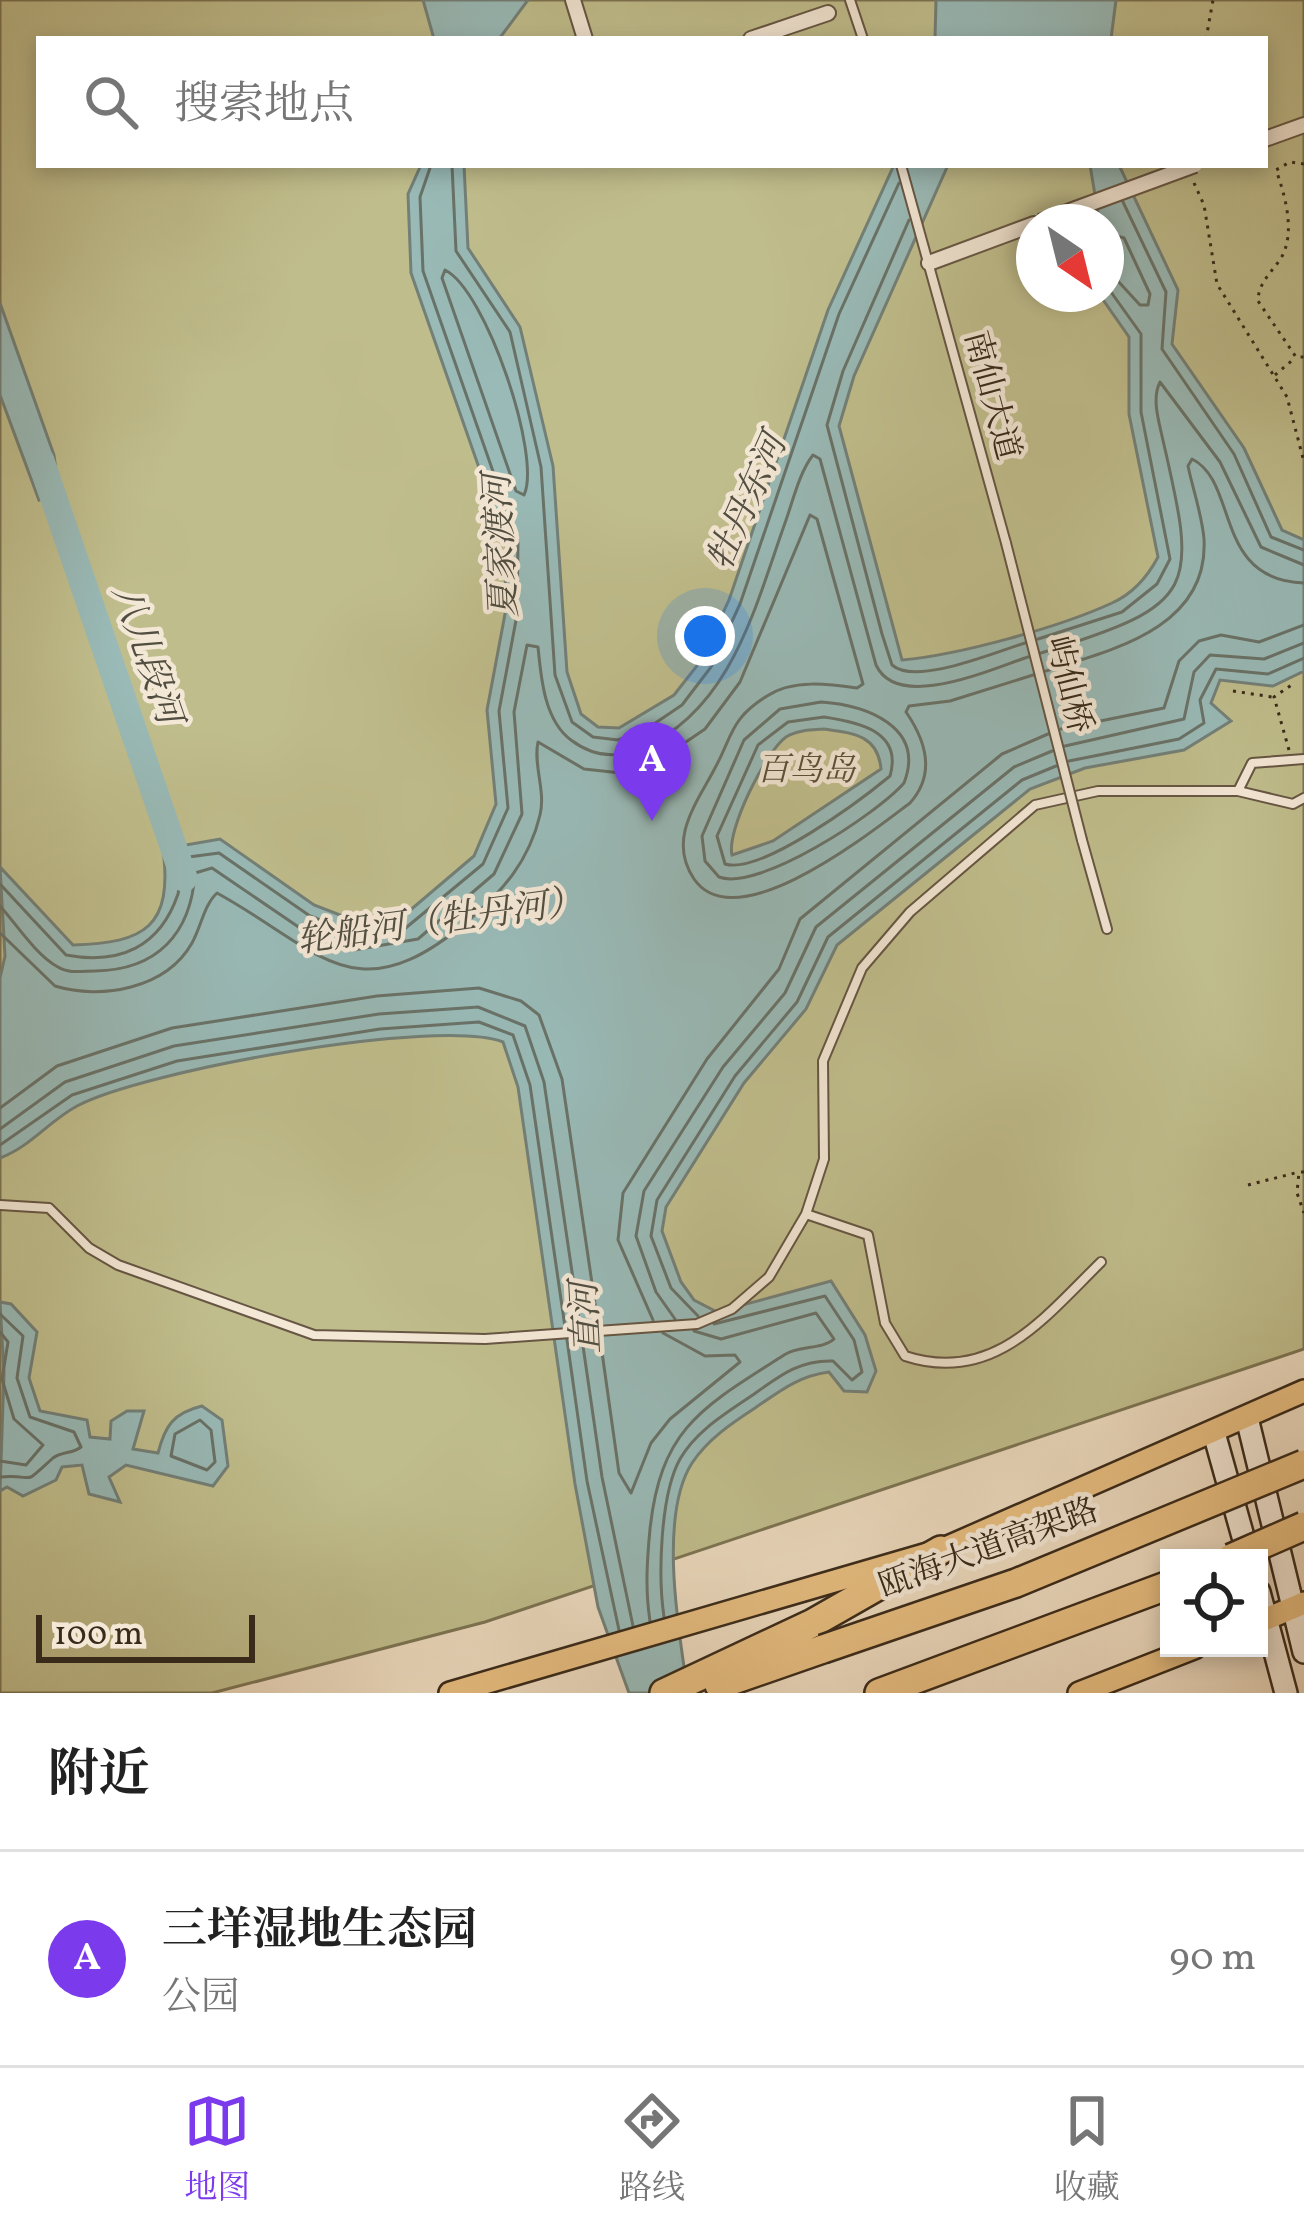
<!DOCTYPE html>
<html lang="zh">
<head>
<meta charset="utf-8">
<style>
	:root { --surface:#fff; --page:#f6f6f6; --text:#222; --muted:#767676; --line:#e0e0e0; --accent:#7c3aed }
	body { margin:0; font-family:Vollkorn,"Noto Serif SC",serif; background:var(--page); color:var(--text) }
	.controls { position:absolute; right:36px; bottom:36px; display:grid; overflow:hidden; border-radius:0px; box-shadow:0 6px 18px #0003 }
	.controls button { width:108px; height:108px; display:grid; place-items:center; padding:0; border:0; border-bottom:3px solid var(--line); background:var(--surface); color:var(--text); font:60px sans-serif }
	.compass { position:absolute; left:1016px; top:204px; width:108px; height:108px; border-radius:50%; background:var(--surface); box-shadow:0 6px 18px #0003; rotate:145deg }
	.scale { position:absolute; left:36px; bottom:30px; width:219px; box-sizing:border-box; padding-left:12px; border:6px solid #392a1a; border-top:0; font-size:33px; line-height:42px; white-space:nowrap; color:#392a1a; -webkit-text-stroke:9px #f3e7d5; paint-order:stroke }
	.you { position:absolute; left:705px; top:636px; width:42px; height:42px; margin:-30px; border:9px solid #fff; border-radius:50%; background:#1a73e8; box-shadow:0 0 0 18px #1a73e833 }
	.badge { display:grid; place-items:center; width:78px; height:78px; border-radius:50%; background:var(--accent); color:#fff; font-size:39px; font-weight:700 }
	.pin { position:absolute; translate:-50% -99px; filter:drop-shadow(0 3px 6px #0008) }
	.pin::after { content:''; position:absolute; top:63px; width:42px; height:36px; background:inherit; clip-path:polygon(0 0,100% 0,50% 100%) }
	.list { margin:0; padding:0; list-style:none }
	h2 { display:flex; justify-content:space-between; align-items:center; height:156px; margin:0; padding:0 48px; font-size:51px }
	h2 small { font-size:39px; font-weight:400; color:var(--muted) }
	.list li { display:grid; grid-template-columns:78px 1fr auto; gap:36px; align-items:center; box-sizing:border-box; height:216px; padding:0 48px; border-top:3px solid var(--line) }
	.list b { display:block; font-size:45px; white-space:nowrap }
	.list p { margin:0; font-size:39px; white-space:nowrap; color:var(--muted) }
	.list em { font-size:39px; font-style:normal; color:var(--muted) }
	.icon { flex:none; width:66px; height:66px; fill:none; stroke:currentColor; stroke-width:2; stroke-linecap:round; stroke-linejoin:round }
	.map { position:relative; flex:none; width:1304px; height:1693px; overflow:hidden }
	.search { position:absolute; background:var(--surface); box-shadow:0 6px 18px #0003; left:36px; right:36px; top:36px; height:132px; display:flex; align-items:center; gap:30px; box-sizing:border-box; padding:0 42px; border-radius:0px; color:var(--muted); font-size:45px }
	.sheet { height:372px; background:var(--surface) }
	nav { display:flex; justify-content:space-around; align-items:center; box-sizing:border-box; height:168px; border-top:3px solid var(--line); background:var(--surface); font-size:33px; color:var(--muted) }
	nav a { display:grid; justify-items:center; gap:6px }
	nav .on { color:var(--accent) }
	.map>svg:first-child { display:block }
</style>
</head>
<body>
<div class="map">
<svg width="1304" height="1693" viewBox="0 0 1304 1693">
	<rect width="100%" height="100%" fill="#ecdabf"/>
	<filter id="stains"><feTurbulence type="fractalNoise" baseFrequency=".00167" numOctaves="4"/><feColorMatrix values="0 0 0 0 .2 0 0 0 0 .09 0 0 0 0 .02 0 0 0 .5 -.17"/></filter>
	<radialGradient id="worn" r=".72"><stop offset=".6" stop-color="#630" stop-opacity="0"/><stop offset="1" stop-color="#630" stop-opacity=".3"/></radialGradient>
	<path fill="#c0bd8c" stroke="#7c7453" stroke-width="3" fill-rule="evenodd" d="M0 0H1304V1349L485 1622 212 1693H0ZM39 39H1265V165H39ZM1034 222H1106V294H1034Z"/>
	<path fill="#99bab7" stroke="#738078" stroke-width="3" fill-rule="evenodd" d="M423 0H528L499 39H434Z
		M936 0H1116L1111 39H935Z
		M421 165H464L468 248 520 327 553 466 567 672 581 714 598 727 619 728 674 695 700 662 729 600 828 310 894 165H948L854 376 839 426 902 660C959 655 1060 627 1112 603 1132 594 1148 576 1158 557L1129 414V337L1099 294H1106V222H1093L1098 213 1090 165H1119L1178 290 1172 344 1244 448 1282 530 1304 540V671L1273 686 1220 680 1211 703 1231 721 1184 750 1085 768 1030 789 837 945 806 1009 744 1083 666 1207 662 1231 681 1282 694 1300 717 1312 831 1281 865 1335 876 1371 867 1392 844 1391 829 1372C799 1376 781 1390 755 1408 732 1423 708 1439 692 1463 658 1516 679 1633 688 1693H629L598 1607 575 1484 518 1087 503 1042C438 1017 142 1071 77 1106 49 1121 30 1147 0 1158V978L5 956 0 867 73 945C145 943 173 927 163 849L220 839 314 905 363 924 401 918 474 856 496 804 487 710 505 614 506 545 411 273 408 194ZM824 729C853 733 878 735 881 769L773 841 732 855C726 831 766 751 786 737 797 730 811 730 824 729Z
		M0 303 54 455 59 493 39 500 0 395Z
		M0 1302 11 1304 37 1332 29 1378 40 1411 87 1420 90 1437 110 1439 111 1421 127 1411H144L133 1449 158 1453C165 1426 173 1413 202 1406L222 1420 228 1466 213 1486 126 1465 109 1477 120 1502 89 1494 82 1465 62 1467 56 1480 23 1496 7 1487 0 1491 4 1373Z"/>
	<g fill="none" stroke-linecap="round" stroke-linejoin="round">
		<path stroke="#697268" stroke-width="3" d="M452 165 456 251 510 332 541 467 555 675 572 722 593 737 618 740 645 730 682 705 711 667 740 604 839 314 899 183
			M1123 202 1166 292 1162 349 1234 454 1271 537 1304 550
			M909 220 843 371 827 425 882 634 892 665C916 686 995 652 1025 643
			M1106 245 1117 236 1124 238 1150 294 1148 305H1140L1106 268
			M445 270C486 290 542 457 524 495L516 491 442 278Z
			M1038 639 1122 612 1157 584 1170 559 1141 412V334L1106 285
			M1041 653C1200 604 1198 591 1162 436 1158 418 1152 398 1160 382L1220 462 1261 547 1304 565
			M1046 671C1112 650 1209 628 1204 539 1202 515 1193 490 1188 466L1192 459C1239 482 1213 580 1304 583
			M821 702C865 705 926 726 904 783 877 814 758 892 719 877L705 861 702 836 744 740 780 709Z
			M824 717C858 722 903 731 890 776 861 800 761 875 725 864L717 836 758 745 788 722Z
			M1061 729 1164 708 1179 661 1199 641 1221 635 1259 642 1304 625
			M1065 746 1184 719 1194 672 1210 655 1264 659 1304 643
			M1069 761 1179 739 1204 723 1200 700 1216 669 1268 674 1304 658
			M0 884 66 955C120 965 160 947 178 894 182 881 175 869 181 858L219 853 310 916 362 936 402 931 483 864 508 808 499 711 517 615 518 543 423 271 420 197 431 165
			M0 906C17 925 36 955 58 967 69 974 83 971 95 971 157 970 191 934 195 873L212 868 300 928 354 950 418 939 494 874 522 814 514 712 527 645 538 647C541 677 544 720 571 740 592 756 615 759 640 749 731 711 755 607 785 523 793 501 799 473 813 455L820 459 876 665C898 712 991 669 1028 657
			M0 933 55 986C101 1000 166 989 192 943 201 927 204 905 217 893 321 950 355 1017 469 920 503 891 529 861 540 815 546 791 533 765 538 742L584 769 621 773 658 761 705 729 740 682 810 515 817 519 863 684 857 688C829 684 793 679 767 696 730 719 733 735 715 768 697 803 667 839 694 879 736 940 870 833 910 803 936 774 926 741 906 712L909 706 950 701 1033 675
			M0 1108 57 1066 172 1028 377 996 479 988 521 1001 539 1015 562 1079 598 1324
			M0 1129 65 1082 174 1046 379 1014 478 1007 525 1026 544 1082 580 1326
			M0 1145 72 1095 177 1061 380 1029 479 1022 513 1035 530 1085 565 1327
			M0 1314 23 1336 17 1378 30 1417 74 1432 81 1447C73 1454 62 1451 53 1458 20 1488 39 1474 0 1477
			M698 1316 671 1288 651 1236 657 1200 735 1076 797 1002 828 937 1022 780 1056 766
			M675 1319 656 1292 636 1236 644 1191 723 1067 785 993 816 927 1014 767 1052 751
			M653 1320 618 1240 623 1193 707 1059 779 969 800 919 1002 754 1048 734
			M0 1332 8 1342 2 1379 14 1419 43 1445 26 1465 0 1461
			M600 1338 619 1473 631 1493 651 1443 670 1419 740 1362 735 1355 705 1356 663 1333
			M582 1339 602 1477 633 1626
			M567 1340 587 1481 619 1630
			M200 1420 211 1430 215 1462 207 1470 171 1456 175 1434Z
			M664 1617C658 1577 660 1495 680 1459 697 1429 730 1411 757 1392 782 1374 801 1360 833 1361L852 1380 862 1372 854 1340 825 1296 714 1324
			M650 1621C645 1589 647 1561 650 1529 661 1427 703 1407 784 1355 799 1345 822 1350 834 1339L816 1313 721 1339 694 1331"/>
		<path stroke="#99bab7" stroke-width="27" d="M41 461 184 878"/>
		<g stroke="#665643" stroke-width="12">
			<path id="lane" d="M850 0 863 39
				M901 165 1006 543
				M1238 791 1252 763 1304 759
				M1082 840 1107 929
				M0 1205 49 1208 89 1248 118 1265 314 1335 485 1339 697 1324 732 1309 769 1277 806 1214 824 1159 823 1061 862 968 910 912 1035 805 1098 791H1238L1293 804 1304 798
				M806 1214 868 1235 885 1323 905 1356C993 1385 1044 1318 1101 1262"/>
		</g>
		<g stroke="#665643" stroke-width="18">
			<path id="street" d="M573 0 585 39
				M751 39 828 13
				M1265 139 1304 125
				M929 263 1034 224"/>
		</g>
		<g stroke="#392a1a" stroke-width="26">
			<path id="secondary" d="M1247 1418 1304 1652
				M1214 1433 1249 1558
				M1259 1592 1286 1693"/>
		</g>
		<g stroke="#392a1a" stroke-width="26">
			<path id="primary" d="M1259 1622 1304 1603
				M450 1693 941 1550 1304 1391
				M1079 1693 1194 1648"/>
		</g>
		<g stroke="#392a1a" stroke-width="32">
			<path id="highway" d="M719 1685 823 1649
				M664 1693 813 1623 941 1550
				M879 1693 1169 1585"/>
		</g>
		<path stroke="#392a1a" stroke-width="3" stroke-dasharray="3 6" stroke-linecap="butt" d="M1206 39 1213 0
			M1304 164 1290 162 1276 170C1285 195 1296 233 1281 258 1272 272 1258 283 1258 301L1296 357H1304
			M1194 183 1204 205 1217 284 1287 397 1304 462
			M1275 375 1295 358
			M1233 691 1272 697
			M1289 750 1274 697 1293 684
			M1304 1172H1299L1297 1193 1304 1213
			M1248 1185 1299 1172"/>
		<use href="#lane" stroke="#f3e7d5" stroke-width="8"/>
		<use href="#street" stroke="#f3e7d5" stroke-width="14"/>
		<use href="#secondary" stroke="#f3e7d5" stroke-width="21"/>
		<use href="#primary" stroke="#e6bd80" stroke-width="21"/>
		<use href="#highway" stroke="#e6bd80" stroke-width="27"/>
		<g stroke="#665643" stroke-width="12" stroke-linecap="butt">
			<path id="lane-bridge" d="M1006 543 1082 840"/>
		</g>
		<g stroke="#665643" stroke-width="18" stroke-linecap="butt">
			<path id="street-bridge" d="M1040 222 1195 165"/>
		</g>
		<g stroke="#392a1a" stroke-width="32" stroke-linecap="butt">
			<path id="highway-bridge" d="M1231 1558 1304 1526
				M823 1649 1016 1583 1304 1464"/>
		</g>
		<use href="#lane-bridge" stroke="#f3e7d5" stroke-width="8"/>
		<use href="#street-bridge" stroke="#f3e7d5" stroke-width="14"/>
		<use href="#highway-bridge" stroke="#e6bd80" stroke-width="27"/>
	</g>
	<g text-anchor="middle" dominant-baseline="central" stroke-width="9" stroke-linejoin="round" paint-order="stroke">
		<g font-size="33" fill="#392a1a" stroke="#f3e7d5">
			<text transform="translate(990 396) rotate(75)">南仙大道</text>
			<text transform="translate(1067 685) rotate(76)">屿仙桥</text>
			<text transform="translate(989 1550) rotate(-20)">瓯海大道高架路</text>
		</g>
		<g font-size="33" font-style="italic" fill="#5b4f36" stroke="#f3e7d5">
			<text x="806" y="772">百鸟岛</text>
		</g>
		<g font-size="36" font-style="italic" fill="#514e41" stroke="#f3e7d5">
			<text transform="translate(749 503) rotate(-66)">牡丹东河</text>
			<text transform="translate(503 546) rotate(-93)">夏家渡河</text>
			<text transform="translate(145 655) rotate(71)">八儿段河</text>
			<text transform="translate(440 923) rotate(-8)">轮船河（牡丹河）</text>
			<text transform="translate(588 1318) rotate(-93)">直河</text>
		</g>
	</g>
	<rect width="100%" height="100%" filter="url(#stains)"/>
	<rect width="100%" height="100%" fill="url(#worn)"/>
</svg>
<div class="controls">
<button><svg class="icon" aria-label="locate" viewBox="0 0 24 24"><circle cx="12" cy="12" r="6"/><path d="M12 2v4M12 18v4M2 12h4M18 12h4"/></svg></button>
</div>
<svg class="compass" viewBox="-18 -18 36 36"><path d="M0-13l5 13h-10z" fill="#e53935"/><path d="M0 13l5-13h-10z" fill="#767676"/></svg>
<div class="scale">100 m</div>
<div class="you"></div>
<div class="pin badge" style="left:652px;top:821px">A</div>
<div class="search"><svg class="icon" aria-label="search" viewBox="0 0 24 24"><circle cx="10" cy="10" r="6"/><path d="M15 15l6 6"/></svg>搜索地点</div>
</div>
<section class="sheet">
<h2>附近<small></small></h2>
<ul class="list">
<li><span class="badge">A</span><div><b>三垟湿地生态园</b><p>公园</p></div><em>90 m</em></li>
</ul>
</section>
<nav>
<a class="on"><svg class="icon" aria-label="map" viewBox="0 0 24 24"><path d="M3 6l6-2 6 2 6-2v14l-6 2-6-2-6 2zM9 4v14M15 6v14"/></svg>地图</a>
<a><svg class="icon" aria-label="directions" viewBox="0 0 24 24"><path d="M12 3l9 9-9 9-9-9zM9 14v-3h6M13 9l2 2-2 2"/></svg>路线</a>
<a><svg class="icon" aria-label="saved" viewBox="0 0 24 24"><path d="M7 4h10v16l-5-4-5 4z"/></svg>收藏</a>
</nav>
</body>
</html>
